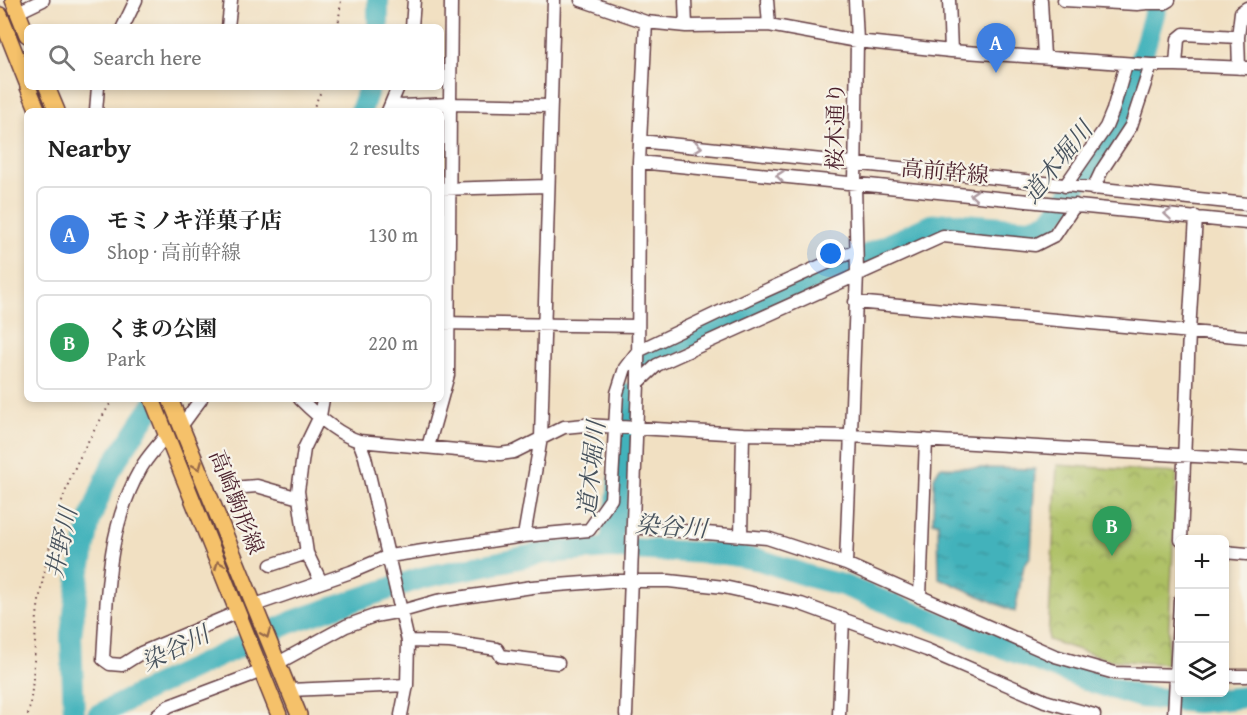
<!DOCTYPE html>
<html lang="en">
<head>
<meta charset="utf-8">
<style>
	:root { --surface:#fff; --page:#f2f2f2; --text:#222; --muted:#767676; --line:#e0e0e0; --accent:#db2777 }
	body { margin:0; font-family:"Gentium Book Plus","Noto Serif JP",serif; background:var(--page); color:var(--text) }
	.controls { position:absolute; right:18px; bottom:18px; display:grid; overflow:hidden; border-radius:9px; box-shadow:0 3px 9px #0003 }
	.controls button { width:54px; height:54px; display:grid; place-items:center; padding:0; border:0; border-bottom:2px solid var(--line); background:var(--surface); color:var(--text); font:30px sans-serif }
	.you { position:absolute; left:831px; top:254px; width:21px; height:21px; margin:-15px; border:4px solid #fff; border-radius:50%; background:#1a73e8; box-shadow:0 0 0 9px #1a73e833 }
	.badge { display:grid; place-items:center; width:39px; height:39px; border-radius:50%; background:var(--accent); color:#fff; font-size:20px; font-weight:700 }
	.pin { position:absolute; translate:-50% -50px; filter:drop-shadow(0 2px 3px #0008) }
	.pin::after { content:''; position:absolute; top:32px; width:21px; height:18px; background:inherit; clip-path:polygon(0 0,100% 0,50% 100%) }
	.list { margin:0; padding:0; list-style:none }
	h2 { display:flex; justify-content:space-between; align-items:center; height:78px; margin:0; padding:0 24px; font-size:26px }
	h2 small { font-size:20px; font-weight:400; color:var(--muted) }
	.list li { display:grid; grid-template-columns:39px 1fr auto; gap:18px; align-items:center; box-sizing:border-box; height:96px; margin:0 12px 12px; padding:0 12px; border:2px solid var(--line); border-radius:9px }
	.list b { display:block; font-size:22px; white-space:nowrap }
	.list p { margin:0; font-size:20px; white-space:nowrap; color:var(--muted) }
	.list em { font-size:20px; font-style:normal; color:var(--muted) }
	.icon { flex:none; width:33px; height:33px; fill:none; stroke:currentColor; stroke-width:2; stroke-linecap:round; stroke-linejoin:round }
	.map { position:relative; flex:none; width:1247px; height:715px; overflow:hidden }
	.search { position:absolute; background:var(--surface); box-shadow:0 3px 9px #0003; left:24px; top:24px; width:420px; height:66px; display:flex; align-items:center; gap:15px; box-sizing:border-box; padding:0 21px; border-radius:9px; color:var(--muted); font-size:22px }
	.panel { position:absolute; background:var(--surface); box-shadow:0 3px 9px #0003; left:24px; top:108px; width:420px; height:294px; border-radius:9px }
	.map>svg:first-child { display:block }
</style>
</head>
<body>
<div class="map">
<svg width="1247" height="715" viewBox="0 0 1247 715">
	<defs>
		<pattern id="park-crowns" width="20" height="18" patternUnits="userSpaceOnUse" patternTransform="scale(1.5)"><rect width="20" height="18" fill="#acbf62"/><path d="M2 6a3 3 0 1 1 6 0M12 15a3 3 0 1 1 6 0" fill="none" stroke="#8e9b51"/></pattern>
		<pattern id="water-ripples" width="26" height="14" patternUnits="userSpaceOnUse" patternTransform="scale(1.5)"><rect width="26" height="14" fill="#42b2bb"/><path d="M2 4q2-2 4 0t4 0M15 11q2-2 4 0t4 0" fill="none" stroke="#399098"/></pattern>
	</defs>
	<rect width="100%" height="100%" fill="#f7f3e8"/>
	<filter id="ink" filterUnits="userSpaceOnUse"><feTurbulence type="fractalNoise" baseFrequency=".0167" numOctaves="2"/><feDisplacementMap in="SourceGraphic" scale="12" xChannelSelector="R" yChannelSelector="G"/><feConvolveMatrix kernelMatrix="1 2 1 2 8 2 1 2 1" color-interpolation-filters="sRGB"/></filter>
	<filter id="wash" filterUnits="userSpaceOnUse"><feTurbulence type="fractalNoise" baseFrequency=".008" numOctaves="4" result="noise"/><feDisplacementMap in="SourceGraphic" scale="24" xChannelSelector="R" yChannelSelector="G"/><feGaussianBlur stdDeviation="1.35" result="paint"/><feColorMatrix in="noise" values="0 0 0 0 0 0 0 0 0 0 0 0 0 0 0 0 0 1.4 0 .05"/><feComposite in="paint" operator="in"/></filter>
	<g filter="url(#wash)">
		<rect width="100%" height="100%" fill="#f1e0c2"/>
		<path fill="url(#park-crowns)" stroke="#7b6f46" stroke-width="1.5" d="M1057 465 1177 473 1167 664 1110 660 1048 640Z"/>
		<path fill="url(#water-ripples)" stroke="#466873" stroke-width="1.5" d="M940 467 1035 469 1031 556 1024 565 1015 612 939 578 938 522H933L934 477Z"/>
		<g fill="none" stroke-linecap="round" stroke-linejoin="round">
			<path stroke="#42b2bb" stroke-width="22" d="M378 0V27
				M361 111 369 87
				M645 362 650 356 931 225 949 223 1030 229 1049 222 1115 133 1128 106 1158 0
				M610 548 617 503 626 394
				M74 715 71 635 80 570 90 520 110 469 157 399
				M98 715 151 688 294 621 421 578 544 553 610 548 725 554 760 560 811 577 842 585 1092 682 1140 697 1197 702 1247 697"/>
		</g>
	</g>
	<g filter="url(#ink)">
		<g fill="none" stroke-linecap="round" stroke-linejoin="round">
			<g stroke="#633c42" stroke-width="15">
				<path id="minor" d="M451 0 450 104 550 106
					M581 0 646 22 686 26 769 25 857 41 951 51 1151 65H1176L1247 68
					M685 0 686 26
					M767 0 769 25
					M949 0 951 51
					M1041 0 1044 57
					M1064 0 1137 4 1147 3V0
					M1147 3H1164L1169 0
					M18 12 43 0
					M123 27 136 0
					M228 27 231 0
					M412 27 414 0
					M1176 65 1178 39 1184 34 1238 37
					M1239 68 1238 37 1241 12 1247 8
					M391 104 401 106 450 104 448 375 428 447
					M96 111 98 87
					M388 111 398 87
					M640 141 1247 204
					M639 162 1247 223
					M1065 186 1106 127 1113 110 1126 64
					M441 189 548 186
					M1093 189 1102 170 1131 126 1151 65
					M855 302 1247 337
					M441 323 638 326
					M638 383 657 365 943 236 1035 245 1055 235 1075 205
					M300 399C316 415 337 434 359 441L500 454 514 452 564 427 585 425 743 434 852 436 1247 459
					M182 425 201 399
					M166 435C158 446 147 457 141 468 107 527 107 594 103 659L110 664 122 665 141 653 238 612
					M359 441 365 457 408 641 407 685 401 715
					M232 488 257 486 299 498
					M633 527 767 538 846 564 1055 656 1115 673 1180 675
					M524 536 541 438 554 0
					M741 536 743 434
					M1181 540 1189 332 1196 217
					M1224 552 1247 554
					M846 564 857 272 855 184 857 41 855 0
					M271 565 307 553
					M321 582 307 553 298 491 304 449 320 416 323 399
					M920 597 926 440
					M255 605 351 572 389 556 524 536 589 530 611 499 617 393 625 368 638 351 747 299 856 250
					M408 641 450 642 497 649 501 656 558 663
					M278 663 346 626 374 616 402 611 437 601 532 587 610 581H669L724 587 801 604 927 650 1045 701 1094 715
					M1224 676H1247
					M289 690 407 685
					M157 715 169 706 262 671
					M626 715 638 383 639 162 646 22
					M839 715 843 618
					M1174 715 1180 601"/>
			</g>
			<g stroke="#633c42" stroke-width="18">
				<path id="major" d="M13 0 27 35
					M0 15 27 83
					M28 87 38 111
					M47 87 57 111
					M152 399 279 715
					M170 399 299 715"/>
			</g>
			<path stroke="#633c42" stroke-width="2" stroke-dasharray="1.5 4.5" stroke-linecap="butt" d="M338 27 341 0
				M312 111 323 87
				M28 715C36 677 33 639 39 601 47 554 58 502 79 459 89 438 101 419 113 399"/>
			<use href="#minor" stroke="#fff" stroke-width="12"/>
			<use href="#major" stroke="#f5c16b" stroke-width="15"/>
		</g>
		<defs><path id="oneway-chevron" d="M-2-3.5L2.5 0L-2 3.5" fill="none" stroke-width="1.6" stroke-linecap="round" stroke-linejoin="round" transform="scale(1.5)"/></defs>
		<g stroke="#ae9aa0">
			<use href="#oneway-chevron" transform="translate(698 147) rotate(6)"/>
			<use href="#oneway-chevron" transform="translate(780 176) rotate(-174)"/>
			<use href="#oneway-chevron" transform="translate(974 195) rotate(-175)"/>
			<use href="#oneway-chevron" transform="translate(1168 214) rotate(-175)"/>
		</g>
		<g stroke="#976848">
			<use href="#oneway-chevron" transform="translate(198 466) rotate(68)"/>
			<use href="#oneway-chevron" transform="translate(219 565) rotate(-112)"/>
			<use href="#oneway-chevron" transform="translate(266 634) rotate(68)"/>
		</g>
	</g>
	<g text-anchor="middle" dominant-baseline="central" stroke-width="4.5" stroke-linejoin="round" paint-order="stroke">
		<g font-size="22" fill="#4a1f2b" stroke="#f7f3e8">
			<text transform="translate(835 126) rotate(-89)">桜木通り</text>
			<text transform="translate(945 171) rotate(5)">高前幹線</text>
			<text transform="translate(237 502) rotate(68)">高崎駒形線</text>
		</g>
		<g font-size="24" font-style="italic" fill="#47525d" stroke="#f7f3e8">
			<text transform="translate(1057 162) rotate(-51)">道木堀川</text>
			<text transform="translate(591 469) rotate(-84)">道木堀川</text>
			<text transform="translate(671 526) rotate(4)">染谷川</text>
			<text transform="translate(61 543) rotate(-78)">井野川</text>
			<text transform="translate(175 648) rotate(-26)">染谷川</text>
		</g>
	</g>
</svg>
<div class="controls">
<button>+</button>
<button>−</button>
<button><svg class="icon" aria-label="layers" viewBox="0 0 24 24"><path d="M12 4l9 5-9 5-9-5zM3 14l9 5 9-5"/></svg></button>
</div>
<div class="you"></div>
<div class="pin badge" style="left:996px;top:73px;background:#3f7fe0">A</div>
<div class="pin badge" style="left:1112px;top:556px;background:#2e9e5b">B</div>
<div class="search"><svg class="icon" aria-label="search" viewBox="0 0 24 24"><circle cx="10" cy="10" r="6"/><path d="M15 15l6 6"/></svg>Search here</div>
<section class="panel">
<h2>Nearby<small>2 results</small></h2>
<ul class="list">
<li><span class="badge" style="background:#3f7fe0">A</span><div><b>モミノキ洋菓子店</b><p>Shop · 高前幹線</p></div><em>130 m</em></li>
<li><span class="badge" style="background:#2e9e5b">B</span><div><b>くまの公園</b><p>Park</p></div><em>220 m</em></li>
</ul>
</section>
</div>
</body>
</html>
